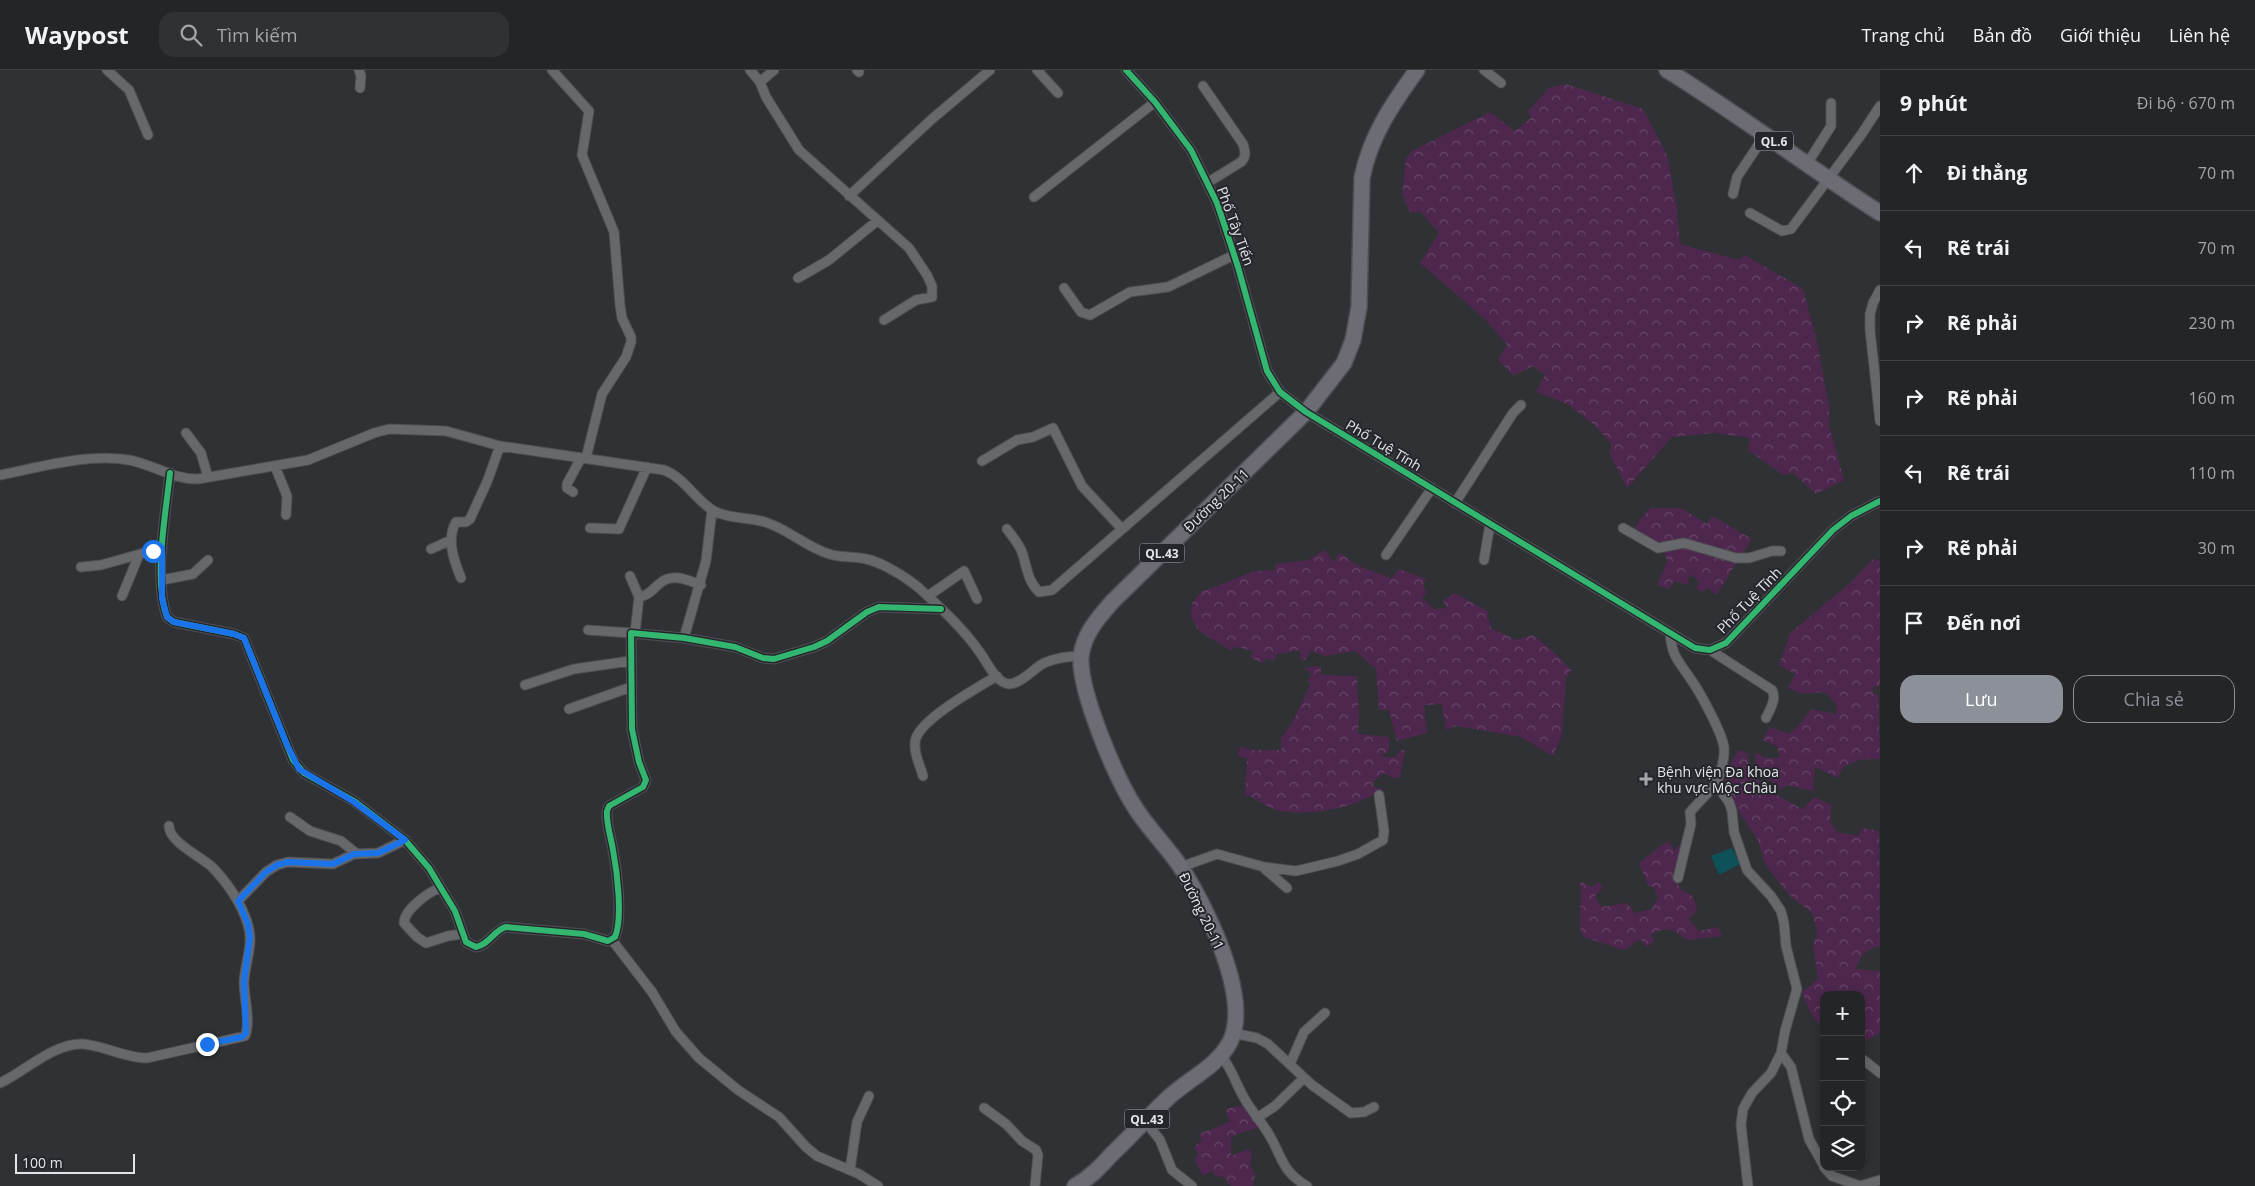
<!DOCTYPE html>
<html lang="vi">
<head>
<meta charset="utf-8">
<style>
	:root { --surface:#232527; --page:#2f3133; --text:#f1f3f6; --muted:#a3a5a7; --line:#404244; --accent:#8c9099 }
	body { margin:0; font-family:"Open Sans",sans-serif; background:var(--page); color:var(--text) }
	.controls { position:absolute; right:15px; bottom:15px; display:grid; overflow:hidden; border-radius:10px; box-shadow:0 2px 12px #0003 }
	.controls button { width:45px; height:45px; display:grid; place-items:center; padding:0; border:0; border-bottom:1px solid var(--line); background:var(--surface); color:var(--text); font:25px sans-serif }
	.scale { position:absolute; left:15px; bottom:12px; width:120px; box-sizing:border-box; padding-left:5px; border:2px solid #e3e5e9; border-top:0; font-size:14px; line-height:18px; white-space:nowrap; color:#e3e5e9; -webkit-text-stroke:4px #24262c; paint-order:stroke }
	.stop { position:absolute; width:15px; height:15px; margin:-11px; border:4px solid #1a73e8; border-radius:50%; background:#fff }
	.stop.end { background:#1a73e8; border-color:#fff; box-shadow:0 1px 5px #0008 }
	.list { margin:0; padding:0; list-style:none }
	h2 { display:flex; justify-content:space-between; align-items:center; height:65px; margin:0; padding:0 20px; font-size:21px }
	h2 small { font-size:16px; font-weight:400; color:var(--muted) }
	.list li { display:grid; grid-template-columns:32px 1fr auto; gap:15px; align-items:center; box-sizing:border-box; height:75px; padding:0 20px; border-top:1px solid var(--line) }
	.list b { display:block; font-size:19px; white-space:nowrap }
	.list em { font-size:16px; font-style:normal; color:var(--muted) }
	.actions { display:flex; gap:10px; padding:15px 20px }
	.actions a { flex:1; padding:11px 0; border:1px solid var(--accent); border-radius:15px; text-align:center; font-size:18px; color:var(--accent) }
	.actions .main { background:var(--accent); color:#fff }
	.icon { flex:none; width:28px; height:28px; fill:none; stroke:currentColor; stroke-width:2; stroke-linecap:round; stroke-linejoin:round }
	.map { position:relative; flex:none; width:1880px; height:1116px; overflow:hidden }
	header { display:flex; align-items:center; gap:30px; box-sizing:border-box; height:70px; padding:0 25px; background:var(--surface); border-bottom:1px solid var(--line) }
	header strong { font-size:24px }
	nav { display:flex; gap:28px; margin-inline-start:auto; font-size:18px }
	.search { width:350px; height:45px; background:var(--page); display:flex; align-items:center; gap:12px; box-sizing:border-box; padding:0 18px; border-radius:15px; color:var(--muted); font-size:19px }
	main { display:flex }
	aside { flex:1; background:var(--surface) }
	.map>svg:first-child { display:block }
</style>
</head>
<body>
<header>
<strong>Waypost</strong>
<div class="search"><svg class="icon" aria-label="search" viewBox="0 0 24 24"><circle cx="10" cy="10" r="6"/><path d="M15 15l6 6"/></svg>Tìm kiếm</div>
<nav><a>Trang chủ</a><a>Bản đồ</a><a>Giới thiệu</a><a>Liên hệ</a></nav>
</header>
<main>
<div class="map">
<svg width="1880" height="1116" viewBox="0 0 1880 1116">
	<defs>
		<pattern id="forest-crowns" width="20" height="18" patternUnits="userSpaceOnUse" patternTransform="scale(1.25)"><rect width="20" height="18" fill="#4e274f"/><path d="M2 6a3 3 0 1 1 6 0M12 15a3 3 0 1 1 6 0" fill="none" stroke="#674668"/></pattern>
	</defs>
	<rect width="100%" height="100%" fill="#2f3134"/>
	<path fill="url(#forest-crowns)" d="M1566 14 1643 39 1667 85 1677 139 1680 174 1739 190 1745 185 1803 219 1818 276 1829 336V355L1844 410 1816 424 1793 403 1783 405 1748 380 1750 368 1715 363 1672 367 1627 418 1610 385 1611 373 1593 354 1567 334 1536 322 1545 305 1533 296 1514 306 1498 290 1507 275 1486 250 1420 193 1439 163 1421 142H1410L1402 125 1406 89 1412 81 1490 42 1515 61 1531 48 1528 41 1549 18Z
		M1651 438H1681L1707 454 1712 446 1752 469 1716 525 1708 518 1702 522 1696 518 1699 512 1693 505 1688 508 1689 515 1674 511 1669 519 1657 515 1667 492 1664 478 1635 459 1641 448Z
		M1324 480 1334 492 1340 483 1358 496 1392 508 1399 499 1427 509 1423 512 1426 523 1422 528 1434 539 1447 538 1443 531 1455 523 1487 541 1491 558 1516 570 1533 565 1556 584 1571 600 1566 608 1562 664 1553 686 1521 667 1457 656 1446 660 1442 634 1424 635 1427 663 1397 671 1389 640H1379L1376 599 1355 581 1325 586 1311 581 1305 590 1300 589V580L1278 584 1273 591 1267 588 1262 593 1250 587 1253 581 1237 577 1230 580 1199 561 1191 547 1192 533 1201 522 1255 501 1275 500V494L1309 490Z
		M1873 489 1880 491V616H1874L1873 623 1878 626 1880 689 1859 690 1843 697 1838 708 1815 697 1813 721 1787 715 1780 719 1756 697 1755 682 1766 688H1780L1777 676 1762 670 1770 657 1789 664 1800 654 1811 639 1836 644 1837 635 1825 622 1803 624 1788 618 1795 604 1779 595 1790 563 1850 513Z
		M1321 596V605L1357 606 1359 644 1358 664 1389 667V681L1383 684V687H1396L1400 680H1405L1400 708 1391 707 1384 703 1374 711V717L1383 719C1355 738 1315 746 1281 741 1271 740 1259 731 1250 726H1245L1247 688 1237 686 1241 676 1250 680H1281V668L1292 653 1311 613 1308 612 1312 604 1304 598Z
		M1738 680 1748 683 1749 702 1770 721 1802 739 1814 727 1831 735 1830 752 1837 762 1858 766 1862 758 1879 761 1880 876C1866 879 1860 885 1856 899L1880 901V963L1864 972 1861 971V925H1824V957C1811 951 1807 934 1802 922L1818 909 1813 875 1817 863 1812 843 1789 825 1765 794 1758 770 1741 745 1725 714 1728 698Z
		M1685 770 1675 810 1682 820 1693 826 1697 841 1688 849 1699 861 1718 857 1722 866 1687 870C1672 859 1668 856 1651 864L1654 871 1647 877 1640 869 1624 880 1583 867C1576 850 1584 831 1580 813L1583 812 1591 817 1599 811 1602 818 1595 826 1601 837 1627 833 1635 843 1652 839 1658 828 1654 817H1649L1639 793 1667 771 1675 780Z
		M1246 1035 1259 1057C1249 1061 1240 1062 1231 1068V1086L1248 1079 1252 1084 1250 1095 1255 1104 1253 1116H1231L1223 1106 1216 1107 1212 1101 1203 1106 1195 1090 1198 1083 1194 1077 1202 1070 1199 1064C1210 1059 1220 1057 1230 1051L1225 1039Z"/>
	<path fill="#0e5259" d="M1732 778 1740 794 1719 805 1711 786Z"/>
	<g fill="none" stroke-linecap="round" stroke-linejoin="round">
		<g stroke="#4d4e51" stroke-width="11">
			<path id="minor" d="M107 0 129 20 148 65
				M359 0 361 6 360 18
				M552 0 589 41 582 85 614 162 620 235 622 248 631 267V272L626 287 602 324 586 388
				M750 0 760 12 766 27 799 80 909 178 927 205 932 216V227L916 230 884 250
				M857 0 859 2
				M1037 0 1058 23
				M1126 0 1155 32 1191 80 1217 133 1224 154 1238 197 1267 301 1280 322 1306 342 1695 578 1710 580 1726 573 1833 460 1851 446 1880 431
				M1484 0 1501 13
				M760 12 774 0
				M1203 16 1243 74C1245 81 1247 86 1241 92L1207 113
				M1807 94 1831 56V33
				M1733 124 1737 107 1765 65
				M849 126 932 49 990 0
				M1034 127 1155 32
				M1750 143 1782 161 1791 159 1861 65 1880 36
				M798 208 829 190 877 151
				M1064 218 1081 242 1090 245 1130 222 1168 217 1234 185
				M1880 220 1873 233 1870 244V260L1880 351
				M186 363 201 383 208 407
				M982 391 1017 370 1033 367 1053 358 1082 416 1122 459
				M275 396 287 426 286 445
				M170 403C166 443 153 509 167 547L174 552 234 564 244 568 293 690 304 703 354 731 405 770 429 798 441 818 455 841 466 872 476 877C489 875 494 860 506 857L584 864 608 871 615 867C623 848 617 801 613 780 611 767 606 754 607 741L609 736 643 717 646 710 639 692 632 659 631 563 684 568 735 577 763 588 774 589 814 577 827 571 867 542 879 537 941 539
				M0 405C41 397 87 383 129 390 152 394 174 410 198 409L308 390 374 363 389 359 446 361 500 376 664 400C685 408 696 431 714 441 729 449 748 447 765 452 788 459 806 477 829 484 841 488 854 486 866 489 882 492 907 508 919 518 941 538 964 559 981 584 987 592 996 613 1009 614 1021 614 1034 598 1044 593 1056 588 1068 586 1081 586
				M573 422 567 418V414L581 388
				M1455 433 1513 343 1521 335
				M590 458 619 459 647 397
				M1623 458 1658 478 1684 473 1736 488H1749L1772 481H1781
				M1007 459C1012 466 1019 474 1022 482 1027 497 1027 510 1039 522L1052 520 1280 322
				M431 479 451 470
				M1386 485 1432 418
				M1484 490 1490 454
				M81 497 101 495 162 478
				M630 506 639 527 635 563
				M461 508C454 491 446 469 456 452H466L470 449 487 412 500 376
				M162 510 193 504 208 490
				M122 526 139 485
				M928 526 964 501 977 529
				M639 527C649 525 652 520 659 514 672 502 687 510 701 515
				M588 560 631 563
				M1670 563C1672 588 1679 591 1692 611 1701 624 1722 663 1724 677 1725 690 1721 702 1716 714L1729 732 1732 741 1734 762 1747 800 1771 826 1781 841 1784 853 1786 876 1797 919 1785 961 1781 983 1771 1003 1752 1023 1743 1039 1741 1055 1748 1116
				M684 568 706 491 712 440
				M1710 580 1772 620C1777 629 1770 639 1766 648
				M525 615 574 599 630 591
				M569 639 631 617
				M923 706C920 695 912 680 916 668 924 647 977 618 997 606
				M290 747 310 761 341 771 357 784
				M1181 797 1217 784 1264 797 1296 801 1338 791 1358 784 1383 770 1384 761 1379 725
				M1264 798 1287 818
				M1678 808 1691 754 1690 742 1716 714
				M441 818C429 821 404 840 404 853L417 867 426 873 448 866 462 864
				M238 831 266 802 277 795 288 792 333 794 354 784 378 783 405 770
				M612 870 652 922 676 962 699 988 738 1020 779 1047 806 1077 817 1086 859 1104 878 1116
				M1233 963 1257 968 1268 974 1312 1015 1351 1043 1364 1042 1374 1037
				M1781 983 1791 997 1809 1069 1824 1096
				M1221 985C1231 998 1235 1011 1243 1026 1251 1041 1263 1053 1271 1068 1283 1090 1283 1102 1307 1116
				M1861 988 1880 1003
				M1290 994 1304 962 1325 943
				M0 1013C24 1002 55 972 83 974 105 976 125 988 147 988L245 966C251 951 244 928 244 912 245 893 254 874 248 855 242 834 227 812 212 797 200 786 169 772 169 756
				M984 1038 1006 1054 1022 1071 1036 1080 1038 1085 1035 1116
				M1257 1048 1275 1036 1304 1008
				M1145 1051 1160 1070 1172 1100 1192 1116
				M1824 1097 1832 1106 1860 1116
				M850 1100 857 1052 869 1026
				M1860 1116 1880 1110"/>
		</g>
		<g stroke="#4d4e51" stroke-width="18">
			<path id="trunk" d="M1667 0C1740 45 1808 97 1880 143
				M1075 1116C1090 1108 1101 1096 1112 1084 1131 1066 1149 1046 1168 1028 1188 1009 1217 997 1230 972 1252 928 1205 834 1180 796 1166 776 1149 759 1136 739 1116 709 1079 621 1081 587 1083 565 1098 548 1112 532L1306 342 1344 293 1353 270 1359 237 1362 108C1370 66 1393 33 1417 0"/>
		</g>
		<use href="#minor" stroke="#66686b" stroke-width="9"/>
		<use href="#trunk" stroke="#6d6b74" stroke-width="15"/>
		<g stroke="#24262c" stroke-width="9">
			<path id="cycleway" d="M1126 0 1155 32 1191 80 1217 133 1224 154 1238 197 1267 301 1280 322 1306 342 1695 578 1710 580 1726 573 1833 460 1851 446 1880 431
				M170 403C166 443 153 509 167 547L174 552 234 564 244 568 293 690 304 703 354 731 405 770 429 798 441 818 455 841 466 872 476 877C489 875 494 860 506 857L584 864 608 871 615 867C623 848 617 801 613 780 611 767 606 754 607 741L609 736 643 717 646 710 639 692 632 659 631 563 684 568 735 577 763 588 774 589 814 577 827 571 867 542 879 537 941 539"/>
		</g>
		<use href="#cycleway" stroke="#33b770" stroke-width="6"/>
	</g>
	<g fill="none" stroke-linecap="round" stroke-linejoin="round">
		<path stroke="#1a73e8" stroke-width="6" d="M153 481 162 478V528L167 547 174 552 234 564 244 568 287 675 299 699 354 732 405 770 378 783 354 784 333 794 288 792 277 795 266 802 238 831 248 854 250 867 244 911 246 963 242 967 207 974"/>
	</g>
	<path fill="#a4a6aa" stroke="#24262c" stroke-width="2" d="M1643.5 701.5h5v5h5v5h-5v5h-5v-5h-5v-5h5z"/>
	<g text-anchor="middle" dominant-baseline="central" stroke-width="4" stroke-linejoin="round" paint-order="stroke">
		<g fill="#24262c" stroke="#aaacb0" stroke-width="1">
			<rect x="1755" y="61.5" width="38" height="19" rx="4"/>
			<rect x="1139.5" y="473.5" width="45" height="19" rx="4"/>
			<rect x="1124.5" y="1039.5" width="45" height="19" rx="4"/>
		</g>
		<g font-size="12" font-weight="bold" fill="#e3e5e9">
			<text x="1774" y="71">QL.6</text>
			<text x="1162" y="483">QL.43</text>
			<text x="1147" y="1049">QL.43</text>
		</g>
		<g font-size="14" fill="#e3e5e9" stroke="#24262c">
			<text transform="translate(1236 156) rotate(70)">Phố Tây Tiến</text>
			<text transform="translate(1384 375) rotate(31)">Phố Tuệ Tĩnh</text>
			<text transform="translate(1216 430) rotate(-44)">Đường 20-11</text>
			<text transform="translate(1749 530) rotate(-46)">Phố Tuệ Tĩnh</text>
			<text transform="translate(1202 841) rotate(64)">Đường 20-11</text>
		</g>
		<g font-size="14" fill="#e3e5e9" stroke="#24262c" text-anchor="start">
			<text x="1657" y="701">Bệnh viện Đa khoa<tspan x="1657" dy="16">khu vực Mộc Châu</tspan></text>
		</g>
	</g>
</svg>
<div class="controls">
<button>+</button>
<button>−</button>
<button><svg class="icon" aria-label="locate" viewBox="0 0 24 24"><circle cx="12" cy="12" r="6"/><path d="M12 2v4M12 18v4M2 12h4M18 12h4"/></svg></button>
<button><svg class="icon" aria-label="layers" viewBox="0 0 24 24"><path d="M12 4l9 5-9 5-9-5zM3 14l9 5 9-5"/></svg></button>
</div>
<div class="scale">100 m</div>
<div class="stop" style="left:153px;top:481px"></div>
<div class="stop end" style="left:207px;top:974px"></div>
</div>
<aside>
<h2>9 phút<small>Đi bộ · 670 m</small></h2>
<ul class="list">
<li><svg class="icon" aria-label="ahead" viewBox="0 0 24 24"><path d="M12 20V5M6 11l6-6 6 6"/></svg><div><b>Đi thẳng</b></div><em>70 m</em></li>
<li><svg class="icon" aria-label="left" viewBox="0 0 24 24"><path d="M17 20v-9H6M10 6l-5 5 5 5"/></svg><div><b>Rẽ trái</b></div><em>70 m</em></li>
<li><svg class="icon" aria-label="right" viewBox="0 0 24 24"><path d="M7 20v-9h11M14 6l5 5-5 5"/></svg><div><b>Rẽ phải</b></div><em>230 m</em></li>
<li><svg class="icon" aria-label="right" viewBox="0 0 24 24"><path d="M7 20v-9h11M14 6l5 5-5 5"/></svg><div><b>Rẽ phải</b></div><em>160 m</em></li>
<li><svg class="icon" aria-label="left" viewBox="0 0 24 24"><path d="M17 20v-9H6M10 6l-5 5 5 5"/></svg><div><b>Rẽ trái</b></div><em>110 m</em></li>
<li><svg class="icon" aria-label="right" viewBox="0 0 24 24"><path d="M7 20v-9h11M14 6l5 5-5 5"/></svg><div><b>Rẽ phải</b></div><em>30 m</em></li>
<li><svg class="icon" aria-label="arrive" viewBox="0 0 24 24"><path d="M6 21V4h12l-3 4 3 4H6"/></svg><div><b>Đến nơi</b></div></li>
</ul>
<div class="actions"><a class="main">Lưu</a><a>Chia sẻ</a></div>
</aside>
</main>
</body>
</html>
